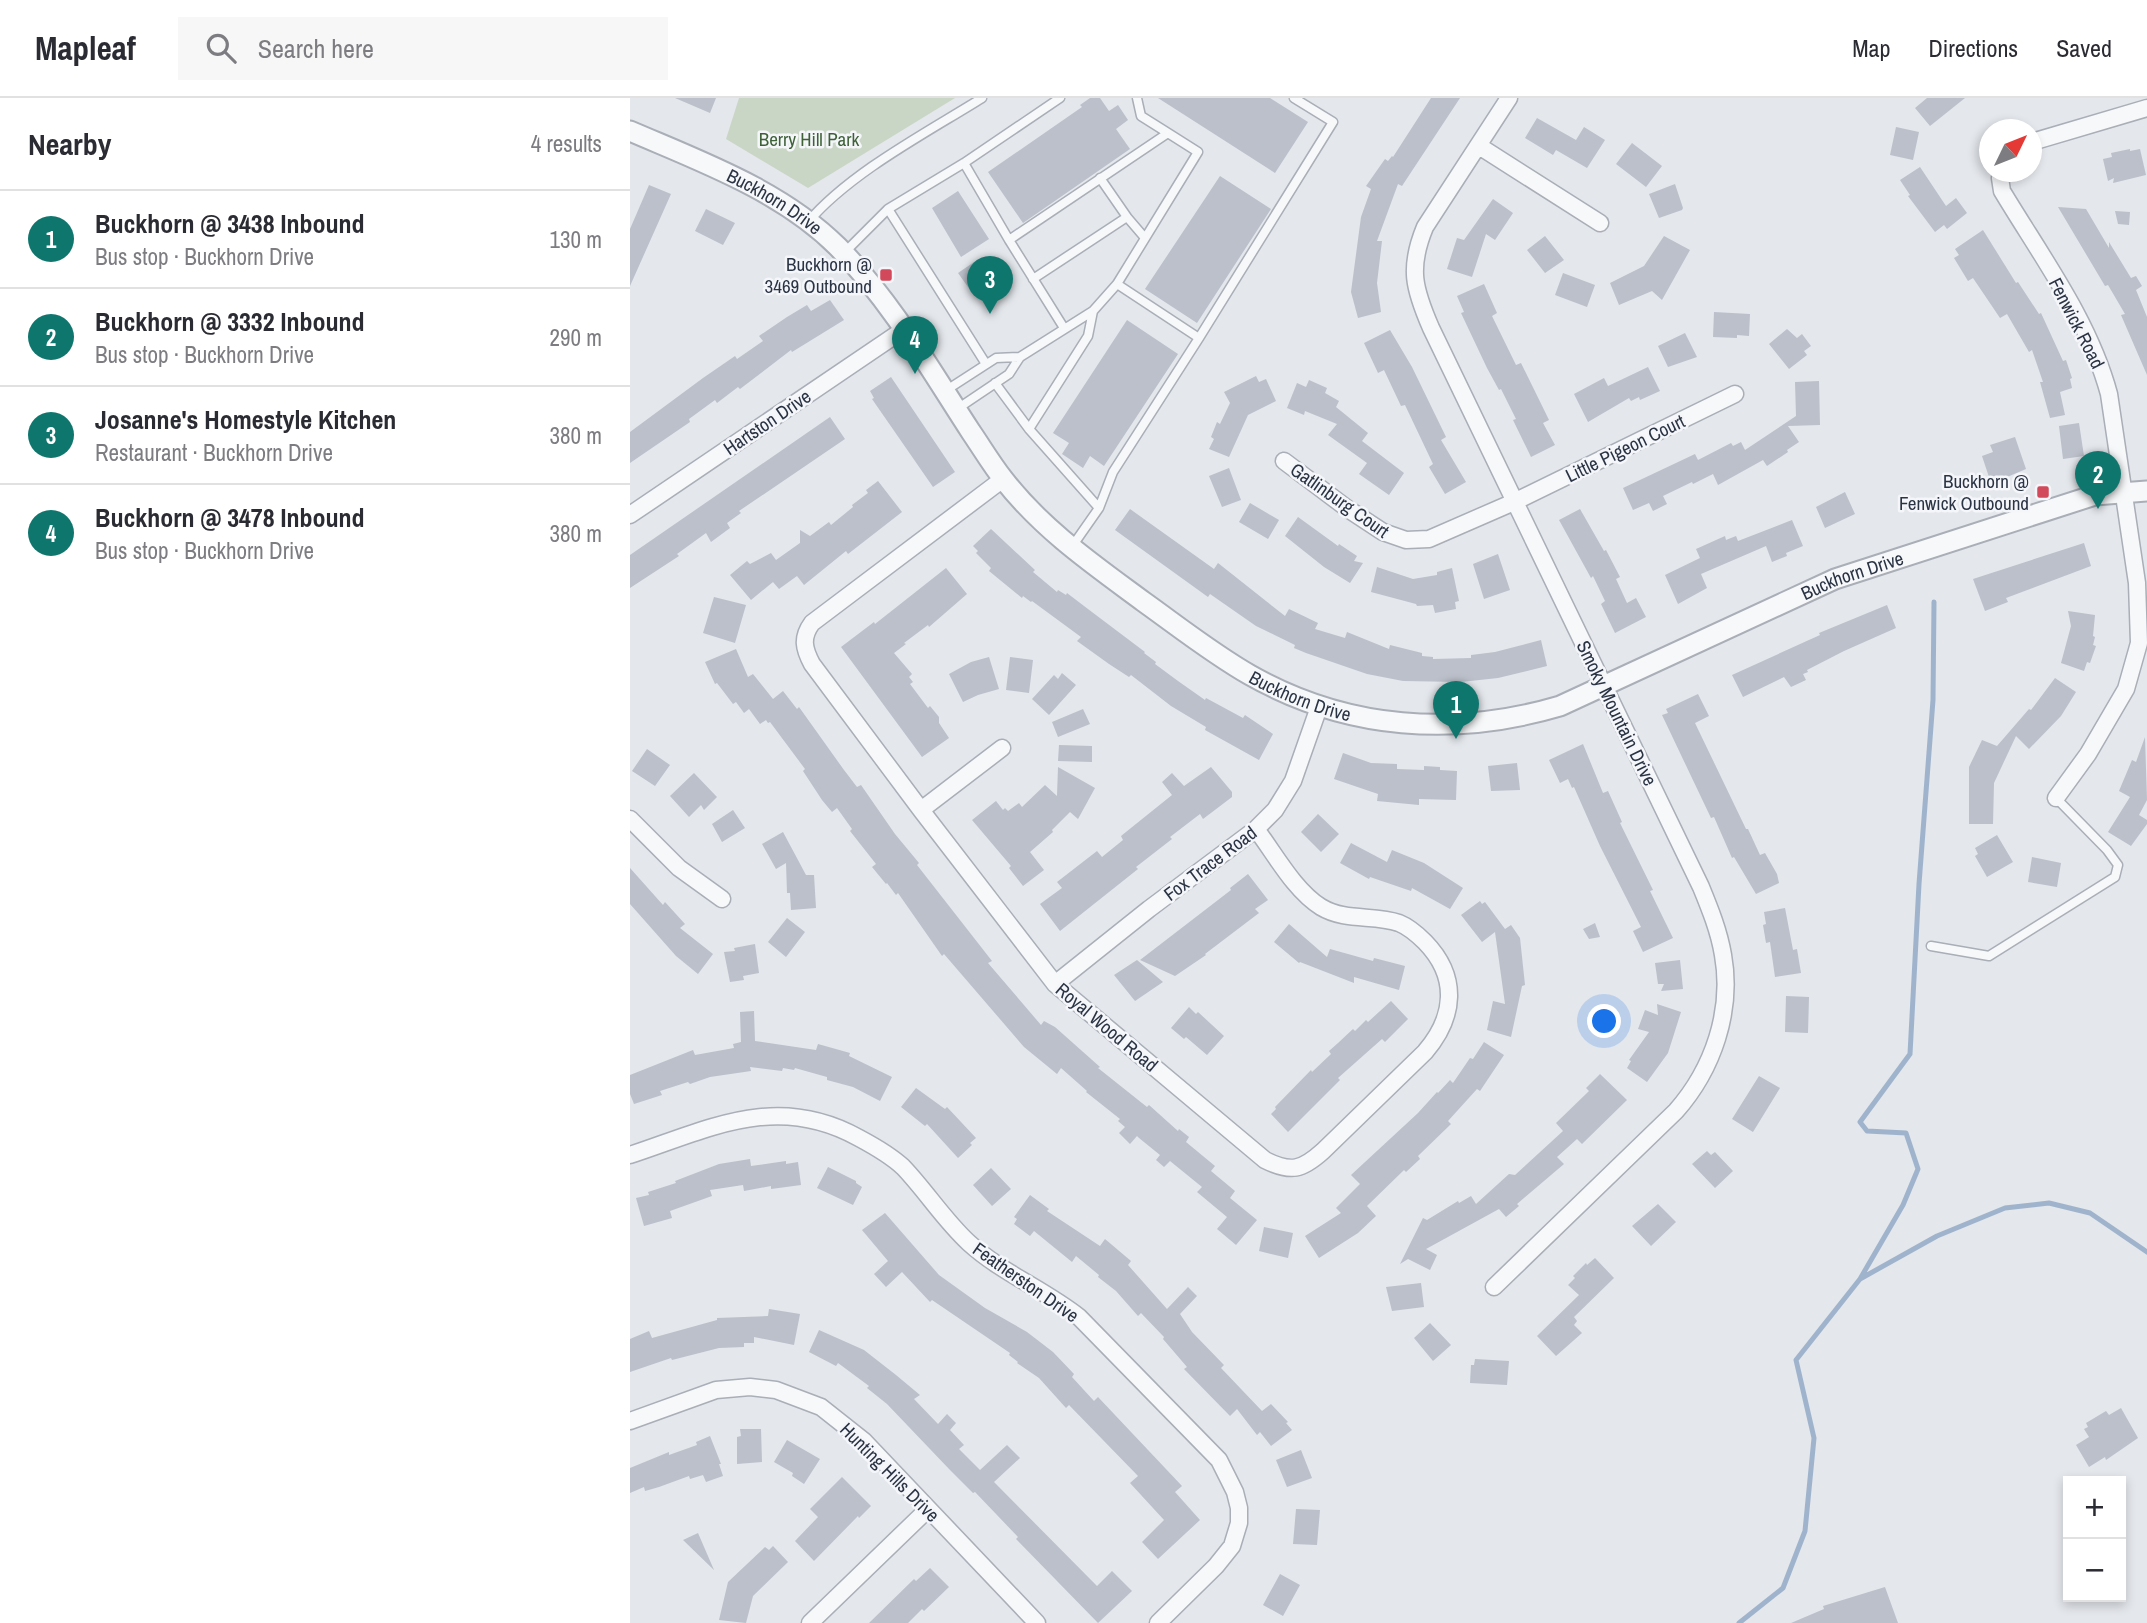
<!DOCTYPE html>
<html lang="en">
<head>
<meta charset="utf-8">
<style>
	:root { --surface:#fff; --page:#f7f7f7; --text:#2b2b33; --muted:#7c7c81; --line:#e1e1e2; --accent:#0f766e }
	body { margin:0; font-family:"Archivo Narrow",sans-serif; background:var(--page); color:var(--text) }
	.controls { position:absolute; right:21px; bottom:21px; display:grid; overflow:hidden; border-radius:0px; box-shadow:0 4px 10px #0003 }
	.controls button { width:63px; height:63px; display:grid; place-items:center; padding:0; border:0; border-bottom:2px solid var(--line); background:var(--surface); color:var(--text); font:35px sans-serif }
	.compass { position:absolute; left:1349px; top:21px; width:63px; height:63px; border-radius:50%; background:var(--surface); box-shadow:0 4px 10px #0003; rotate:47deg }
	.you { position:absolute; left:975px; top:924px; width:24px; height:24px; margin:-18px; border:5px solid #fff; border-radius:50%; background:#1a73e8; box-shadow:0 0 0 10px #1a73e833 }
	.badge { display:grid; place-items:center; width:46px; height:46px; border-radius:50%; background:var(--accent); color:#fff; font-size:23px; font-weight:700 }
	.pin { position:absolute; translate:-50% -58px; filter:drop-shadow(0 2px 4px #0008) }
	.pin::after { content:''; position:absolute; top:37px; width:24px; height:21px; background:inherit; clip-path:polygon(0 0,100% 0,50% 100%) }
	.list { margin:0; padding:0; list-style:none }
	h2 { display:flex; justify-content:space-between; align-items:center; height:91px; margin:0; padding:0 28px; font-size:30px }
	h2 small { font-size:23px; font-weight:400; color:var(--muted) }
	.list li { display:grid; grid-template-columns:46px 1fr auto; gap:21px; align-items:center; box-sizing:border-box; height:98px; padding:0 28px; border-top:2px solid var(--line) }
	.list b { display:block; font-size:26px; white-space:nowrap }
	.list p { margin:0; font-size:23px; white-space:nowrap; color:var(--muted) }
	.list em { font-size:23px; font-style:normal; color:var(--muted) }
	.icon { flex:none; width:38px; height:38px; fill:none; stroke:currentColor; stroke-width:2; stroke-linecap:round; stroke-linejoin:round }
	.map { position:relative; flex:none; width:1517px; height:1525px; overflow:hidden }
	header { display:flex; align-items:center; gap:42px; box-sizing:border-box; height:98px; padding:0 35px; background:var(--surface); border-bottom:2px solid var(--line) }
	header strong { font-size:33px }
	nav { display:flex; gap:38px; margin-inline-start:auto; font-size:24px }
	.search { width:490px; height:63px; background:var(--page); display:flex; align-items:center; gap:18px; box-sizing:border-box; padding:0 24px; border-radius:0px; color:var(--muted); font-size:26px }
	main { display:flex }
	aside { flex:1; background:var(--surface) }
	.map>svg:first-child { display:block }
</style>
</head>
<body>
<header>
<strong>Mapleaf</strong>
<div class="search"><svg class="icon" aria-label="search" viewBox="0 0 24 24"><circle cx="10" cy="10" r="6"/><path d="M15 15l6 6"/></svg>Search here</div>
<nav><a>Map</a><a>Directions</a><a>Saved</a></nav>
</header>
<main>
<aside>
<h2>Nearby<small>4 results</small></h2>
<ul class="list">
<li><span class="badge">1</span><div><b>Buckhorn @ 3438 Inbound</b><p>Bus stop · Buckhorn Drive</p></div><em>130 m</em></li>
<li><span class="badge">2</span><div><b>Buckhorn @ 3332 Inbound</b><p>Bus stop · Buckhorn Drive</p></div><em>290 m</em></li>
<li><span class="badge">3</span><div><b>Josanne's Homestyle Kitchen</b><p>Restaurant · Buckhorn Drive</p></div><em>380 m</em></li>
<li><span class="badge">4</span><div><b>Buckhorn @ 3478 Inbound</b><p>Bus stop · Buckhorn Drive</p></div><em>380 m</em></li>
</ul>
</aside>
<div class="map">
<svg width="1517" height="1525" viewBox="0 0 1517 1525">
	<rect width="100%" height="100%" fill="#e4e7ec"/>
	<path fill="#c9d6c5" d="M109 0H325L178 90 96 41Z"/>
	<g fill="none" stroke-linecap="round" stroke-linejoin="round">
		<path stroke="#9fb4cc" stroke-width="5" d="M1230 1181 1273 1107 1288 1071 1276 1035 1237 1033 1230 1024 1280 956 1289 786 1303 602 1304 504
			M1109 1525 1153 1490 1175 1433 1184 1340 1166 1262 1230 1181 1307 1138 1375 1110 1419 1105 1460 1115 1517 1154"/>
	</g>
	<path fill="#bbc0ca" d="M45 0H86L80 15Z
		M460 0H470L479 13 488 7 498 22 486 31 500 51 393 125 358 74 452 9 450 7Z
		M528 0H640L678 24 645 75Z
		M801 0H830L772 88 768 86 747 143H752L747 185 751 214 728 220 721 194 731 119 741 91 736 88 755 61 758 63 762 58 763 59Z
		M1297 0H1335L1300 28 1285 10Z
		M907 20 946 42 954 29 975 42 957 70 926 52 923 57 895 40Z
		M1266 29 1289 34 1283 62 1260 57Z
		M1002 45 1032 68 1016 89 986 66Z
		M1500 51V53L1510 51 1516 77 1483 85 1484 80 1478 83 1473 61 1482 59 1481 55Z
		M1290 69 1316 108 1326 100 1337 115 1317 131 1314 127 1305 134 1278 98 1280 97 1270 82Z
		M590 78 641 111 567 225 515 191Z
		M1045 86 1053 110 1052 112 1029 120 1019 96Z
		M19 87 41 96 0 188V131Z
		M328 93 359 141 331 159 302 110Z
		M863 101 883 115 865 142 856 136 842 179 817 171 827 140 834 142Z
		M1428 109 1456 111 1479 150V144L1501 180 1506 178 1512 188 1506 192 1517 219V277L1491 217 1495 216 1478 187 1475 188Z
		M76 111 105 125 93 147 65 133Z
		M1485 113 1500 114 1499 127 1488 126Z
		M1353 132 1386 185 1388 184 1409 216 1411 215 1433 263 1436 262 1442 280 1440 281 1442 290 1430 294 1435 317 1420 320 1410 284H1413L1402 252 1399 254 1377 216 1370 220 1343 180 1338 183 1324 160 1329 157 1325 151Z
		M915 138 934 162 915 175 897 152Z
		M1034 138 1060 152 1032 202 1022 193 989 207 980 185 1014 168Z
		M347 162 357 176 338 189 328 175Z
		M933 175 965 187 957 209 925 197Z
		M854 186 867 215 862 218 886 267 891 265 919 322 913 325 925 347 901 359 883 322 886 321 871 291 869 292 857 270 831 215 834 214 827 198Z
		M200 202 214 222 162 254 161 252 110 291 108 289 87 305 85 302 59 321 60 324 0 365V334L73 280 105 258 107 261 133 243 129 238 157 219 177 207 181 213Z
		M1084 214 1120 216 1119 238 1107 237V240L1083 239Z
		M497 222 548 256 474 368 460 358 453 370 432 356 439 345 423 335Z
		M1157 231 1167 240 1172 236 1181 248 1174 253 1177 257 1159 271 1139 246Z
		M760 232 782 269 816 339 811 342 836 384 815 396 799 369 803 366 775 307 771 308 754 272 748 275 734 245Z
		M1055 235 1067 259 1038 269 1028 248Z
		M1018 269 1030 293 1010 302 1009 299 1001 303 999 300 958 324 944 296 974 280 978 288Z
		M626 278 629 284 636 281 646 303 618 317 599 359 579 351 584 341 581 339 587 324 590 326 600 305 594 294Z
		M261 279 325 374 303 389 242 301 244 300 240 293Z
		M679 282 697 290 695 295 709 303 706 309 738 335 732 343 774 375 759 397 729 376 737 365 698 337 707 326 675 313 674 317 657 310 667 285 676 289Z
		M1189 283 1190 327 1158 328 1169 344 1157 352 1158 354 1137 368 1133 362 1088 387 1083 376 1063 386 1062 384 1033 398 1037 406 1023 413 1019 405 1003 412 993 390 1065 356 1068 362 1101 345 1103 348 1111 344 1115 352 1166 318 1165 284Z
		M200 319 215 341 109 413 111 415 97 425 100 430 81 444 76 435 47 456 49 458 0 490V457Z
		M1449 325 1454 358 1433 361 1429 328Z
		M1385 339 1396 371 1370 382 1369 379 1360 382 1352 358 1363 354 1360 347Z
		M599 370 611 402 592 409 579 378Z
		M248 383 272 414 218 456 216 453 174 487 167 478 149 491 143 484 121 502 100 477 117 463 120 466 141 455 146 462 170 445V432L180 438 199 424 201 427 223 409 222 407 238 395 236 392Z
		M1215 394 1225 416 1195 430 1186 409Z
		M620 405 649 422 638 441 609 424Z
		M500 411 584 471 588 465 655 518 659 511 688 525 685 531 715 540 717 534 759 551 760 547 792 555V558L803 559V561L841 560V557L865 554 911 542 917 568 868 580 831 584 773 583 737 576 676 555 664 550 665 547 626 528 580 496 578 499 485 432Z
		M950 411 974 453 976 452 990 479 986 481 997 505 1006 500 1016 519 985 535 971 506 975 503 963 478 961 480 929 422Z
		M668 419 708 448 709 446 727 458 724 463 733 465 720 485 694 469 655 438Z
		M1162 422 1173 448 1156 455 1157 458 1142 464 1136 448 1071 476 1077 490 1048 506 1035 477 1070 460 1066 451 1095 438 1096 442 1106 438 1108 443Z
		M361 431 405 472 403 474 427 494 428 492 436 497 437 495 454 508 515 554 514 555 526 564 525 566 548 583 575 602 576 600 613 620 615 617 643 636 629 662 575 632 576 629 541 608 501 577 499 579 479 566 447 543 451 539 402 503 401 504 393 498 392 500 359 473 361 470 346 455 348 453 343 448Z
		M1454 445 1461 468 1376 500 1378 504 1355 513 1343 481Z
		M868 456 880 492 854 501 843 466Z
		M747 469 783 481 807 477V474L822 470 829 503 825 504 826 511 805 515 803 507 787 508 786 506 741 494Z
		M316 470 337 496 299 529 298 527 274 545 276 546 264 555 282 576 279 579 283 584 280 586 298 610 300 608 309 619V625L319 640 292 659 211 549 244 524 245 526Z
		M84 499 116 507 105 545 73 535Z
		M1257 507 1266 530 1214 553 1177 572 1178 574 1173 576 1176 582 1161 589 1154 579 1113 599 1102 577 1190 537 1189 535Z
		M1438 513 1465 517 1463 538 1465 539 1463 547 1466 548 1460 565 1457 564 1454 573 1431 565 1441 528Z
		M106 551 118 579 123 576 143 601 153 593 167 611 169 609 214 672 227 689 231 687 265 736 289 765 287 767 362 863 358 865 411 927 414 923 425 929 470 969 468 970 517 1009 519 1007 548 1033 549 1031 559 1039 556 1044 585 1068 581 1073 605 1093 600 1100 627 1122 606 1147 587 1131 597 1119 567 1094 572 1089 540 1063 534 1069 526 1062 530 1057 509 1040 507 1038 500 1046 489 1035 495 1029 488 1023 490 1021 456 994 457 993 431 970 427 976 394 949 314 856 312 858 268 795 266 797 257 785 256 786 242 769 246 766 220 733 222 731 207 710 202 714 192 702 173 673 175 671 140 624 138 625 136 622 130 626 119 611 114 615 106 604 103 606 87 585 85 586 75 564Z
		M359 559 369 591 348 597 333 604 319 576 341 564Z
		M380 559 403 562 399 595 376 592Z
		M432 575 446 587 419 617 402 601 424 577 428 581Z
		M1425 580 1446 594 1431 618 1399 651 1386 638 1364 685 1363 726H1339V669L1352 642 1367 648 1399 611 1401 612Z
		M1068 596 1079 618 1065 625 1116 731H1118L1130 757 1135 755 1147 776 1149 785 1126 796 1104 759 1102 760 1084 719 1081 720 1032 617 1038 615 1036 611Z
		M453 611 460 626 428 639 422 624Z
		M1515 639 1517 702 1509 717 1517 722V726L1501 748 1478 734 1500 699 1489 693 1502 662 1506 664Z
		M953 646 973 695 978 693 992 724 990 725 1023 792 1020 793 1043 840 1013 854 1003 833 1011 829 970 748 944 689 942 690 938 681 930 685 919 662Z
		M429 647 462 648V664L428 663Z
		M17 651 40 667 25 688 2 673Z
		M713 655 741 665 767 666V671L794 672V668L810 669V672L827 673 826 702 789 701V707L747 703 748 696 704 681Z
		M887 665 890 692 861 693 858 668Z
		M428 669 465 690 448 721 440 714 422 732 423 734 400 754 414 772 393 788 379 770 381 768 342 722 366 703 373 712 375 710 378 713 389 705 392 709 415 687 427 698Z
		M581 669 602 694V699L573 721 570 716 540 739 542 741 506 769 508 771 430 833 410 806 432 790 427 784 467 753 472 759 493 742 491 738 542 697 532 684 542 675 554 688Z
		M64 675 87 699 74 712 71 707 59 719 40 698Z
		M103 712 115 730 92 744 82 726Z
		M688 716 709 736 691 754 671 734Z
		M153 734 176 777H184L186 810 161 812 160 795H157L156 765 146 771 132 746Z
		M1367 737 1383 764 1357 779 1345 758 1348 756 1345 750Z
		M721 745 757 764 762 752 794 765 833 790 820 811 782 790 781 793 740 779 739 781 710 765Z
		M1402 759 1431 765 1427 789 1398 784Z
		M0 770 33 807 35 804 55 826 50 830 83 856 68 876 46 858 0 806Z
		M618 776 638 802 625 811 629 815 575 856 576 857 545 878 510 862 601 792 600 790Z
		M850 803 852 806 855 804 875 831 881 827 890 840 895 887 892 888 881 939 857 932 863 903 875 906 865 834 852 844 831 817Z
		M1155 810 1163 852 1167 851 1171 875 1145 879 1140 844 1136 845 1133 827 1136 826 1134 814Z
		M157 820 175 834 156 859 138 844Z
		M965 825 970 839 959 841 953 831Z
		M659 826 697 859 700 851 743 863 744 860 775 868 769 892 724 879V885L670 864 669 865 644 844Z
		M125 846 129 875 113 878 114 882 100 884 94 854 105 853 104 850Z
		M507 862 533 884 505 903 484 877Z
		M1050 862 1053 891 1031 893 1034 886H1028L1025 865Z
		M1156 898 1179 899 1178 935 1155 934Z
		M761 903 778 921 755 944 752 941 708 980 710 982 658 1034 641 1016 646 1011 645 1009 681 972 682 974 701 956 699 953 708 945 723 931 725 933 736 922 738 924Z
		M1027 906 1051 914 1038 955 1017 984 997 970 1001 963 999 962 1019 934 1008 931 1015 912 1028 917Z
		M559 909 566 916 568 914 594 938 577 957 556 939 554 941 541 930Z
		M124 913 125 943 186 952 188 946 220 955 219 958 262 979 250 1003 223 989 197 982V979L165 970 164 972 153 970 152 973 120 969 121 973 80 979 60 986 58 984 30 993 32 997 4 1006 0 996V977L63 952 65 957 104 950 103 946 111 944 110 914Z
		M854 944 874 957 850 993 847 991 818 1023 821 1026 788 1058 790 1061 776 1074 774 1072 737 1108 746 1118 728 1135 689 1160 675 1138 711 1115 706 1110 730 1086 721 1077 788 1015 807 994 808 995 820 982 823 985 840 960 843 961Z
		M970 976 997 1002 952 1046 947 1041 927 1059 934 1066 887 1106 889 1108 876 1119 869 1111 796 1151 807 1157 800 1172 778 1161 770 1166 793 1120 797 1122 828 1103 829 1105 841 1098 846 1106 879 1076 885 1077 933 1033 926 1025 959 993 956 990Z
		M1129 978 1150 990 1123 1034 1102 1021Z
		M286 990 315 1011 317 1009 346 1040 340 1045 342 1047 328 1060 297 1026 295 1028 271 1009Z
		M1077 1053 1081 1057 1085 1054 1103 1073 1085 1090 1062 1066Z
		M120 1061 121 1068 156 1063V1066L168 1064 171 1087 141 1091V1088L114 1093 113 1087 80 1092 82 1098 40 1113 42 1120 14 1128 6 1100 19 1097 18 1094 46 1085 45 1083 89 1066Z
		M198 1069 226 1083V1085L232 1089 223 1107 187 1090Z
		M361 1070 381 1091 362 1108 343 1087Z
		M400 1097 419 1111 417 1113 470 1148 475 1141 501 1163 498 1167 537 1211 558 1189 567 1198 550 1216 562 1234 594 1267 591 1270 632 1313 641 1306 658 1324 656 1325 662 1332 641 1348 630 1334 627 1337 607 1311 600 1318 554 1271 557 1269 533 1241 534 1239 511 1215 508 1218 486 1193 468 1179 469 1177 446 1158 442 1164 404 1133 400 1138 384 1126 387 1121 384 1119Z
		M1028 1106 1046 1124 1021 1148 1002 1128Z
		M255 1115 309 1177 355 1210 397 1234 423 1254 444 1276 442 1279 464 1303 468 1299 552 1388 545 1394 570 1422 528 1461 512 1444 534 1422 500 1385 508 1378 439 1307 436 1310 409 1280 387 1265 388 1264 379 1257 380 1255 302 1202 300 1204 272 1174 256 1189 244 1176 258 1163 232 1132Z
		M634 1129 663 1135 658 1160 629 1153Z
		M965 1160 984 1180 944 1219 947 1223 944 1227 952 1235 926 1258 907 1238 949 1197 938 1187 945 1180 943 1178 956 1165 957 1167Z
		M791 1185 794 1209 762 1213 756 1189Z
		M139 1211 170 1216 164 1247 124 1239V1245H114V1249L89 1250 42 1262 41 1260 0 1274V1241L19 1233 22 1240 87 1222V1220L138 1218Z
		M800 1225 821 1247 803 1263 784 1240Z
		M189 1232 234 1252 266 1277 290 1297 284 1301 308 1326 317 1316 326 1325 320 1332 334 1347 329 1351 350 1372 377 1347 390 1360 364 1384 467 1488 482 1473 502 1493 468 1525 386 1441 388 1439 345 1394 343 1395 320 1372 257 1306 237 1290 239 1288 208 1265 206 1268 179 1254Z
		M845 1261 879 1263 877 1287 840 1285 841 1267H844Z
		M1491 1310 1508 1340 1476 1362 1475 1359 1459 1369 1446 1347 1459 1339 1454 1331 1458 1329 1456 1325 1476 1313 1479 1317Z
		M110 1331H131L132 1364 107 1366V1339L111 1338Z
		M80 1338 91 1366H89L93 1378 76 1384 73 1377 60 1381 59 1378 29 1389 15 1393 14 1389 0 1395V1370L39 1354V1357L67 1347 66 1344Z
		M157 1342 190 1361 174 1386 162 1378 163 1375 144 1364Z
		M671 1352 682 1380 657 1389 646 1362Z
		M212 1379 241 1408 229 1420 228 1418 184 1463 165 1443 188 1419 180 1411Z
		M666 1411 690 1412 687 1447 663 1446Z
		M68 1435 84 1472 53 1442Z
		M143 1448 158 1464 123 1498 116 1525 89 1522 98 1484 135 1449 139 1452Z
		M300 1470 319 1489 294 1513 292 1511 278 1525H239L284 1481 286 1483Z
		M650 1476 670 1487 653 1518 633 1507Z
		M1255 1489 1268 1525H1161L1194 1511 1193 1508Z"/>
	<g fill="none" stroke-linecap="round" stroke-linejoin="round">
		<g stroke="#a9aeb7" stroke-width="11">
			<path id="service" d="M507 0 511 18 538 35
				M334 65 379 142 434 230
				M470 80 497 119
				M258 111 356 266
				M178 124C221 74 296 35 352 0
				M215 154 258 111 334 65 430 0
				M403 181 497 119 515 140
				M487 186 569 240
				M365 285 399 331 469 410
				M315 293 366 260 390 259
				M327 311 379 276 390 259 463 213 487 186 568 54 538 35 379 142
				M399 331 458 238 463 213
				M441 450 469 410 483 374 569 240 703 24 664 0
				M1301 848 1359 858 1485 779 1488 767 1477 752 1426 700"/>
		</g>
		<g stroke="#a9aeb7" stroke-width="19">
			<path id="minor" d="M1402 44 1517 10
				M849 48 970 125
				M1372 74 1370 80 1372 93C1411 158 1459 222 1479 296L1507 485 1509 545 1496 591 1458 656 1426 700
				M654 363 718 411 753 434 776 442 799 441 884 404 1105 296
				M373 381 182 525C171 540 174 551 182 566L291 712 425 886 635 1062C661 1075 672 1072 693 1053L795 954C825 919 829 879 795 844 788 837 779 829 769 825 744 816 716 824 691 809 664 792 645 756 626 731
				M0 417 273 232
				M291 712 372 650
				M0 721 49 770 92 801
				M425 886 519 811 626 731 645 712 663 683 689 609
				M0 1057C79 1031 147 994 229 1040 244 1048 260 1057 273 1069 296 1093 314 1122 339 1145 372 1175 415 1192 449 1219L589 1362 605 1394 609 1410V1425L602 1448 586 1468 528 1525
				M864 1189 1046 1013C1083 971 1103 913 1093 857 1089 833 1080 811 1071 789L801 230C784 191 778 170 795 129L879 0
				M0 1323 86 1292 120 1289 146 1292 191 1309 234 1343 407 1525
				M180 1525 297 1412"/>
		</g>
		<g stroke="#a9aeb7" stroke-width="23">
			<g id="tertiary">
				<path id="s1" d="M0 33C72 64 152 93 208 149 261 203 300 271 341 334 352 350 362 367 374 382 413 432 464 467 514 504 549 529 583 556 620 577 717 632 825 639 930 608L1205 481 1465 397 1517 393"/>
			</g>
		</g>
		<use href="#service" stroke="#f7f8fa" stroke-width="8"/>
		<use href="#minor" stroke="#f7f8fa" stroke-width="16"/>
		<use href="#tertiary" stroke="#f7f8fa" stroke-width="19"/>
	</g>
	<g fill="#d1495b" stroke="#f4f6f9" stroke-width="2.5">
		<rect x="249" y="170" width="14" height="14" rx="3.5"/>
		<rect x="1406" y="387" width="14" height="14" rx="3.5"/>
	</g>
	<g text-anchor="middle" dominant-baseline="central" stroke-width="5" stroke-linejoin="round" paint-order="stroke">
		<g font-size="19" fill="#3f6138" stroke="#f4f6f9">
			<text x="179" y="41">Berry Hill Park</text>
		</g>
		<g font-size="19" fill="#2b3445" stroke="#f4f6f9">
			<text stroke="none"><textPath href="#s1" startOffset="161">Buckhorn Drive</textPath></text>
			<text transform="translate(1447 225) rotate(63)">Fenwick Road</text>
			<text transform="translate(137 324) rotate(-34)">Hartston Drive</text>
			<text transform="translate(995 350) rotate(-26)">Little Pigeon Court</text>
			<text transform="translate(710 402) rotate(35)">Gatlinburg Court</text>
			<text stroke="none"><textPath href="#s1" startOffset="1482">Buckhorn Drive</textPath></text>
			<text stroke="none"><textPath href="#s1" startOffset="896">Buckhorn Drive</textPath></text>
			<text transform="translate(987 615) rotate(64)">Smoky Mountain Drive</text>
			<text transform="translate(580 765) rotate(-37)">Fox Trace Road</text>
			<text transform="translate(477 929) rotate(40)">Royal Wood Road</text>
			<text transform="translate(396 1184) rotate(35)">Featherston Drive</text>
			<text transform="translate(260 1374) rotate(45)">Hunting Hills Drive</text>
		</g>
		<g font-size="19" fill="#2b3445" stroke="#f4f6f9" text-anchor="end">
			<text x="242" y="166">Buckhorn @<tspan x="242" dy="22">3469 Outbound</tspan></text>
			<text x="1399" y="383">Buckhorn @<tspan x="1399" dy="22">Fenwick Outbound</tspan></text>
		</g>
	</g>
</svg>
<div class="controls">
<button>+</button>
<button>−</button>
</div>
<svg class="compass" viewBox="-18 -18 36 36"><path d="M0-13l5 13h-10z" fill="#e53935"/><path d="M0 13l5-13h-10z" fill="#7c7c81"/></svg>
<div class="you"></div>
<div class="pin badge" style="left:826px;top:641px">1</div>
<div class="pin badge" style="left:1468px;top:411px">2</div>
<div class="pin badge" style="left:360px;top:216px">3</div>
<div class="pin badge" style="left:285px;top:276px">4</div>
</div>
</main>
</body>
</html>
